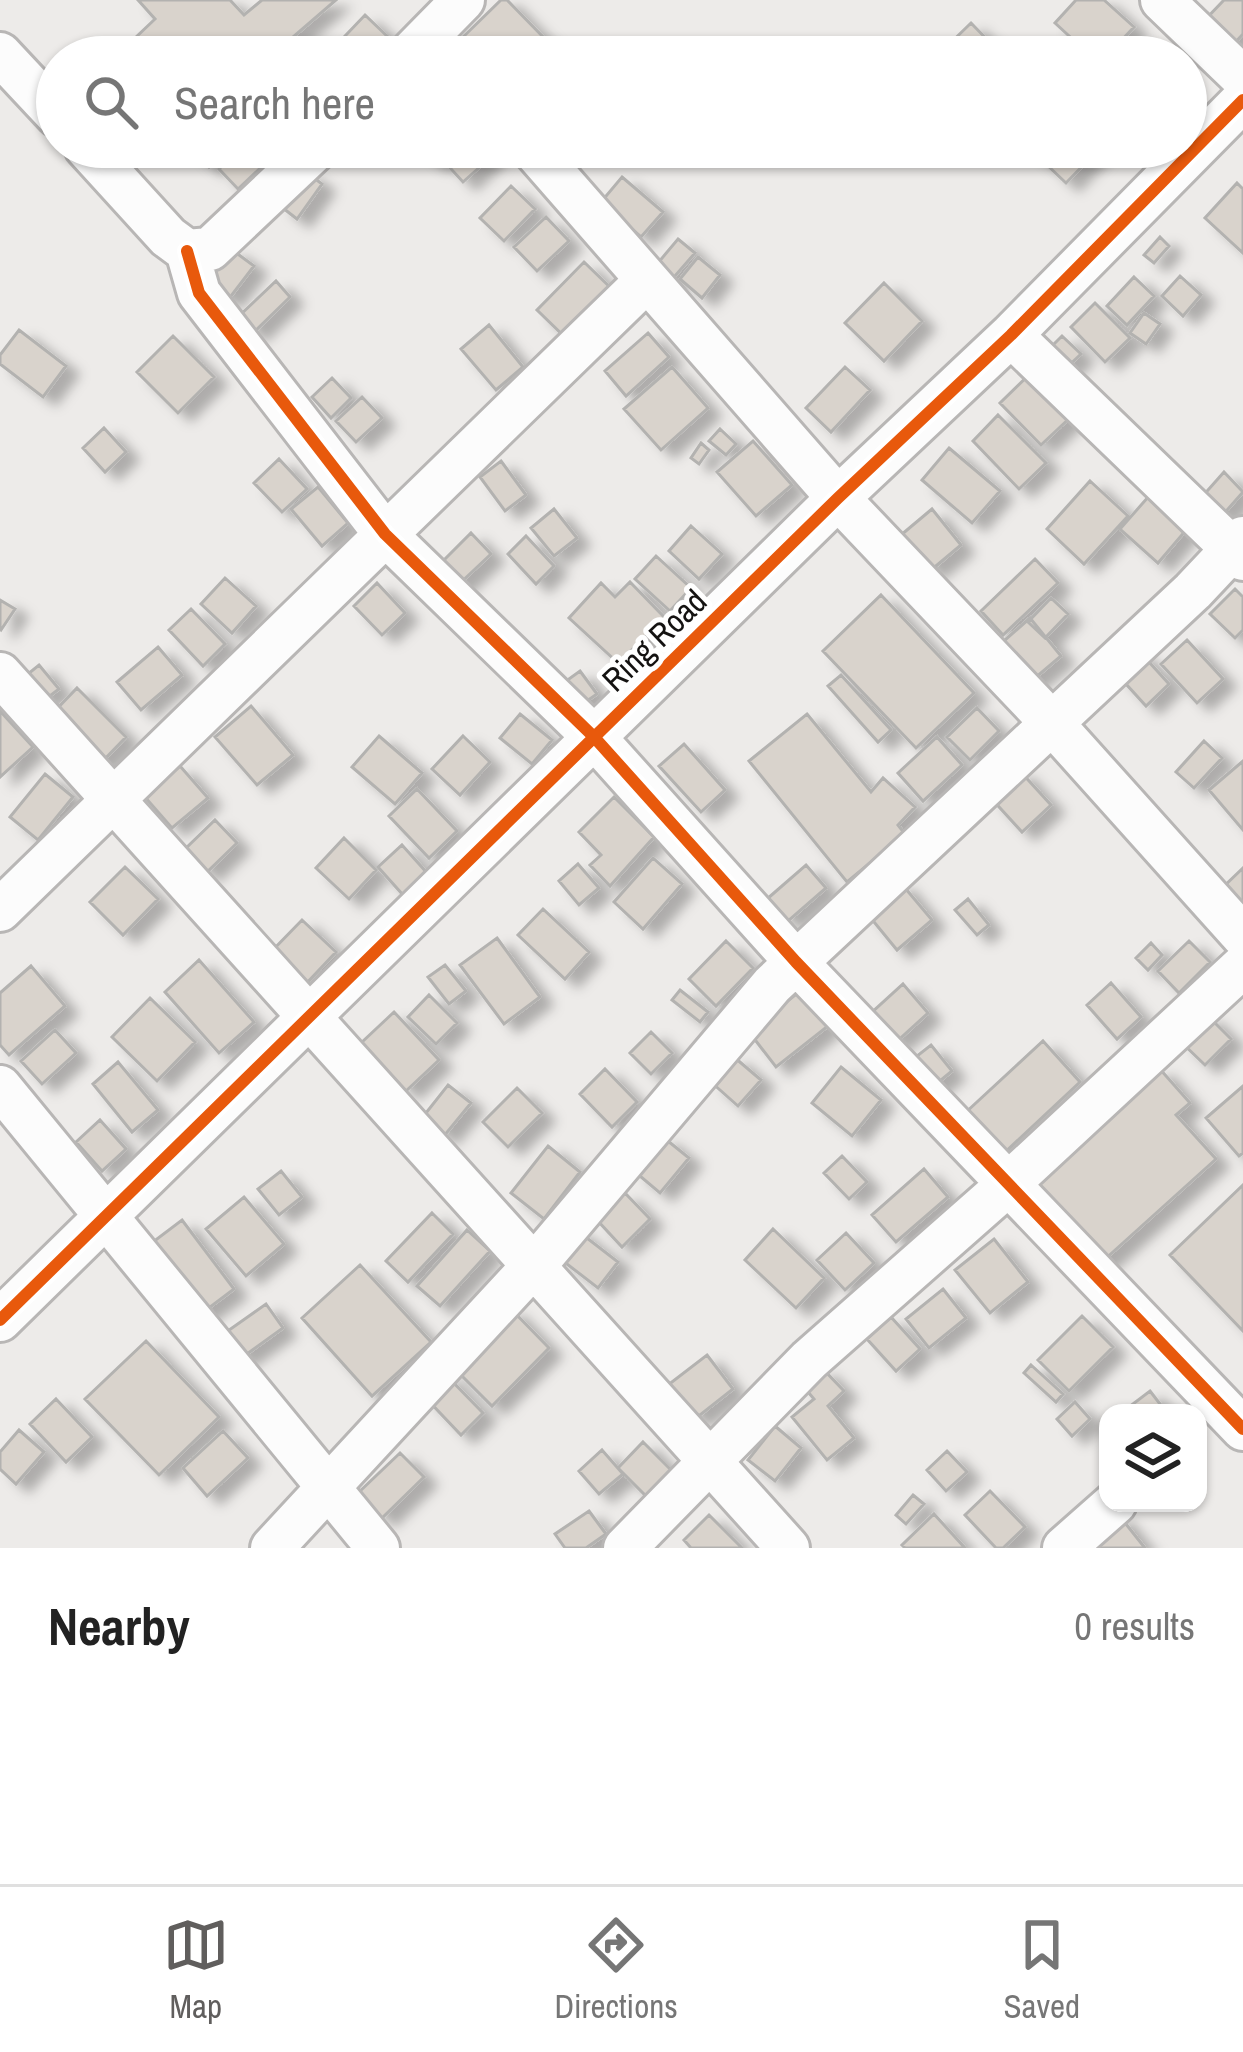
<!DOCTYPE html>
<html lang="en">
<head>
<meta charset="utf-8">
<style>
	:root { --surface:#fff; --page:#f2f2f2; --text:#222; --muted:#767676; --line:#e0e0e0; --accent:#605e5d }
	body { margin:0; font-family:"Archivo Narrow",sans-serif; background:var(--page); color:var(--text) }
	.controls { position:absolute; right:36px; bottom:36px; display:grid; overflow:hidden; border-radius:24px; box-shadow:0 3px 9px #0004 }
	.controls button { width:108px; height:108px; display:grid; place-items:center; padding:0; border:0; border-bottom:3px solid var(--line); background:var(--surface); color:var(--text); font:60px sans-serif }
	.list { margin:0; padding:0; list-style:none }
	h2 { display:flex; justify-content:space-between; align-items:center; height:156px; margin:0; padding:0 48px; font-size:51px }
	h2 small { font-size:39px; font-weight:400; color:var(--muted) }
	.icon { flex:none; width:66px; height:66px; fill:none; stroke:currentColor; stroke-width:2; stroke-linecap:round; stroke-linejoin:round }
	.map { position:relative; flex:none; width:1243px; height:1548px; overflow:hidden }
	.search { position:absolute; background:var(--surface); box-shadow:0 3px 9px #0004; left:36px; right:36px; top:36px; height:132px; display:flex; align-items:center; gap:30px; box-sizing:border-box; padding:0 42px; border-radius:66px; color:var(--muted); font-size:45px }
	.sheet { height:336px; background:var(--surface) }
	nav { display:flex; justify-content:space-around; align-items:center; box-sizing:border-box; height:168px; border-top:3px solid var(--line); background:var(--surface); font-size:33px; color:var(--muted) }
	nav a { display:grid; justify-items:center; gap:6px }
	nav .on { color:var(--accent) }
	.map>svg:first-child { display:block }
</style>
</head>
<body>
<div class="map">
<svg width="1243" height="1548" viewBox="0 0 1243 1548">
	<defs>
		<filter id="shadow"><feDropShadow dx="13" dy="8" stdDeviation="6" flood-color="#0004"/></filter>
	</defs>
	<rect width="100%" height="100%" fill="#edebe9"/>
	<path fill="#d9d3cc" stroke="#b3b2b0" stroke-width="3" filter="url(#shadow)" d="M138 0H230L244 15 262 0H336L270 57H151L134 39 155 19Z
		M501 0H507L548 42 533 57H482L463 37Z
		M1076 0H1104L1134 27 1106 57H1092L1055 23Z
		M1224 0H1243V34L1230 48 1203 22Z
		M365 15 388 37 368 57H325Z
		M971 23 1004 57H936Z
		M189 147H228L209 167Z
		M241 147H263L272 157 238 189 219 169Z
		M419 147H451L434 163Z
		M452 147H482L491 157 463 182 440 157Z
		M1028 147H1090L1096 152 1066 183Z
		M305 171 322 184 297 219 279 205Z
		M622 177 663 212 641 237 601 202Z
		M1237 183 1243 189V253L1205 218Z
		M511 186 535 209 504 241 480 218Z
		M546 217 569 241 537 271 514 247Z
		M1160 237 1169 246 1154 263 1144 255Z
		M678 239 695 253 668 284 652 270Z
		M231 249 254 266 228 300 205 283Z
		M698 257 720 275 702 298 680 279Z
		M584 262 616 293 570 342 537 310Z
		M1180 276 1201 295 1183 316 1162 296Z
		M1134 277 1154 296 1127 325 1107 306Z
		M276 281 290 297 253 333 238 317Z
		M884 283 922 321 884 361 845 323Z
		M1095 303 1130 338 1105 362 1071 327Z
		M1144 313 1160 324 1146 344 1130 333Z
		M489 325 523 367 496 390 461 349Z
		M19 330 66 366 43 397 0 364V355Z
		M648 333 669 357 626 396 605 371Z
		M173 336 214 377 178 413 137 372Z
		M1062 336 1081 354 1064 370 1046 352Z
		M672 367 708 408 661 450 624 409Z
		M845 367 870 390 831 432 806 408Z
		M1034 370 1075 413 1041 445 1000 403Z
		M332 378 351 398 331 418 312 397Z
		M362 397 382 418 356 442 336 421Z
		M998 415 1046 463 1019 489 973 441Z
		M104 428 126 452 105 472 83 448Z
		M720 429 736 444 726 455 709 441Z
		M753 441 792 485 756 516 717 472Z
		M701 443 709 450 699 464 691 458Z
		M949 448 1000 491 972 523 922 480Z
		M279 459 307 489 282 512 254 483Z
		M501 461 526 495 505 511 480 477Z
		M1224 472 1243 492 1221 517 1200 499Z
		M1090 481 1128 516 1084 564 1047 529Z
		M318 487 348 523 322 546 291 509Z
		M1149 496 1187 529 1158 563 1120 529Z
		M554 509 577 538 554 556 531 528Z
		M932 509 961 545 930 571 901 535Z
		M691 526 722 554 699 579 669 551Z
		M471 533 491 554 456 587 437 567Z
		M526 536 554 566 536 584 508 554Z
		M656 556 691 588 670 611 635 579Z
		M1035 559 1058 583 1003 635 981 611Z
		M225 578 256 606 232 633 201 604Z
		M630 582 665 618 618 663 569 618 601 583 615 597Z
		M377 583 405 613 382 635 354 606Z
		M1235 589 1243 597V630L1235 638 1210 614Z
		M881 595 974 693 916 748 823 651Z
		M1051 598 1068 614 1045 638 1028 622Z
		M0 600 15 609 1 630 0 629Z
		M191 609 225 644 203 666 169 630Z
		M1030 618 1061 656 1028 684 997 647Z
		M1187 640 1223 679 1197 703 1161 664Z
		M158 647 182 675 141 710 117 682Z
		M1139 651 1169 684 1146 706 1116 673Z
		M39 665 59 689 42 702 23 678Z
		M580 671 597 694 571 712 555 689Z
		M841 675 891 730 878 742 828 686Z
		M77 688 126 737 98 766 49 717Z
		M251 706 293 755 257 785 215 737Z
		M977 708 999 731 970 760 947 737Z
		M0 711 33 747 0 777Z
		M520 714 552 740 532 764 500 738Z
		M807 714 871 792 883 778 915 807 898 825 905 834 847 882 749 761Z
		M379 736 422 773 395 804 352 767Z
		M463 736 490 762 460 795 432 769Z
		M937 737 962 765 923 801 898 773Z
		M1204 741 1222 758 1194 788 1176 772Z
		M684 744 725 790 701 812 659 766Z
		M1243 761V830L1209 790Z
		M180 766 208 798 172 828 144 796Z
		M1019 770 1051 805 1022 832 990 797Z
		M45 774 73 797 38 840 10 817Z
		M417 789 457 831 429 858 389 816Z
		M614 797 654 837 610 886 590 865 601 855 579 832Z
		M215 820 237 843 206 873 184 850Z
		M344 838 376 870 349 899 316 868Z
		M402 845 428 874 404 896 378 867Z
		M653 858 682 884 643 929 614 902Z
		M578 864 599 888 579 905 559 881Z
		M806 865 826 888 787 922 767 899Z
		M125 867 158 899 123 935 90 902Z
		M1243 868V915L1219 891Z
		M900 882 932 920 897 950 865 911Z
		M968 899 989 925 977 935 955 910Z
		M543 909 589 952 565 979 518 935Z
		M302 920 336 952 302 988 268 955Z
		M497 938 540 997 504 1024 460 965Z
		M726 941 753 968 716 1006 689 979Z
		M1189 941 1210 962 1179 993 1158 971Z
		M1151 943 1162 955 1148 970 1136 958Z
		M199 960 254 1022 219 1053 165 992Z
		M445 965 466 991 449 1004 428 977Z
		M31 966 65 1006 9 1055 0 1045V993Z
		M1111 983 1141 1017 1117 1039 1087 1005Z
		M903 984 928 1013 894 1044 869 1015Z
		M680 990 708 1012 700 1022 672 1000Z
		M800 991 828 1026 776 1067 749 1032Z
		M429 995 457 1023 436 1044 408 1017Z
		M150 998 195 1042 157 1081 112 1037Z
		M394 1012 439 1060 406 1091 361 1043Z
		M1207 1015 1231 1039 1205 1065 1181 1042Z
		M55 1030 76 1053 42 1084 21 1061Z
		M651 1032 672 1053 651 1074 630 1053Z
		M1043 1041 1080 1082 1002 1155 964 1114Z
		M931 1045 952 1071 924 1094 903 1067Z
		M734 1057 761 1080 738 1106 711 1082Z
		M118 1062 158 1110 132 1132 93 1084Z
		M841 1067 881 1100 852 1136 812 1103Z
		M1159 1068 1190 1103 1176 1115 1216 1159 1093 1270 1020 1189Z
		M605 1069 637 1102 612 1127 580 1094Z
		M448 1085 471 1103 444 1136 422 1118Z
		M1243 1086V1153L1239 1156 1206 1118Z
		M517 1088 542 1113 508 1147 483 1122Z
		M100 1120 126 1149 102 1171 76 1142Z
		M663 1137 689 1158 660 1193 634 1171Z
		M548 1146 580 1172 544 1219 511 1193Z
		M842 1156 867 1182 849 1199 824 1173Z
		M924 1169 948 1197 896 1242 872 1215Z
		M281 1171 302 1197 279 1215 258 1189Z
		M1243 1185V1331L1170 1255Z
		M625 1193 650 1219 622 1247 597 1220Z
		M244 1197 284 1244 246 1276 206 1229Z
		M432 1213 453 1234 408 1282 386 1261Z
		M182 1220 234 1289 197 1317 145 1248Z
		M574 1228 618 1262 598 1288 554 1254Z
		M773 1229 824 1278 796 1308 745 1260Z
		M467 1230 490 1251 440 1306 417 1286Z
		M846 1233 874 1263 845 1290 817 1260Z
		M994 1239 1028 1282 990 1313 955 1270Z
		M360 1265 431 1342 372 1396 302 1318Z
		M943 1289 966 1318 929 1348 906 1319Z
		M266 1304 283 1328 240 1359 222 1335Z
		M510 1308 549 1348 492 1406 452 1366Z
		M1082 1316 1113 1347 1069 1391 1038 1360Z
		M891 1317 920 1349 896 1371 867 1339Z
		M146 1341 219 1417 159 1475 85 1399Z
		M707 1355 733 1389 695 1419 668 1385Z
		M1031 1365 1063 1394 1056 1402 1024 1373Z
		M822 1368 844 1391 828 1406 854 1438 827 1460 792 1417 814 1399 803 1386Z
		M445 1374 483 1413 461 1435 423 1395Z
		M1150 1391 1167 1413H1121Z
		M56 1399 92 1437 66 1462 30 1424Z
		M1075 1402 1090 1419 1072 1436 1057 1419Z
		M775 1426 801 1448 775 1481 748 1460Z
		M19 1430 44 1452 16 1484 0 1469V1452Z
		M223 1431 248 1458 207 1496 183 1468Z
		M643 1442 673 1472 648 1498 618 1468Z
		M602 1450 623 1474 599 1494 579 1471Z
		M947 1451 967 1472 946 1491 927 1470Z
		M400 1453 424 1477 382 1518 358 1493Z
		M990 1491 1025 1527 1003 1548H996L965 1515Z
		M913 1495 924 1504 906 1524 896 1515Z
		M589 1511 606 1534 586 1548H565L555 1534Z
		M934 1514 965 1548H905L902 1545Z
		M1118 1514 1145 1548H1098L1089 1537Z
		M709 1515 742 1548H691L684 1540Z"/>
	<g fill="none" stroke-linecap="round" stroke-linejoin="round">
		<g stroke="#b8b6b5" stroke-width="48">
			<path id="minor" d="M1162 0 1243 78
				M0 54 57 115
				M407 57 463 0
				M86 147 168 237 187 251 210 249 318 147
				M531 147 838 498 1051 722 1243 936
				M187 251 199 293 385 534 594 737 796 962 1243 1429
				M1011 335 1243 559
				M0 674 788 1548
				M0 910 647 280
				M0 1087 378 1548
				M0 1320 838 498 1011 335 1243 100
				M272 1548 546 1252 772 985 1193 591 1243 538
				M625 1548 809 1360 995 1196 1243 966
				M1064 1548 1115 1503"/>
		</g>
		<use href="#minor" stroke="#fcfcfc" stroke-width="42"/>
		<g stroke="#fff" stroke-width="20">
			<path id="cycleway" d="M187 251 199 293 385 534 594 737 796 962 1243 1429
				M0 1320 838 498 1011 335 1243 100"/>
		</g>
		<use href="#cycleway" stroke="#e8590c" stroke-width="12"/>
	</g>
	<g text-anchor="middle" dominant-baseline="central" stroke-width="10" stroke-linejoin="round" paint-order="stroke">
		<g font-size="33" fill="#141211" stroke="#fff">
			<text transform="translate(654 640) rotate(-44)">Ring Road</text>
		</g>
	</g>
</svg>
<div class="controls">
<button><svg class="icon" aria-label="layers" viewBox="0 0 24 24"><path d="M12 4l9 5-9 5-9-5zM3 14l9 5 9-5"/></svg></button>
</div>
<div class="search"><svg class="icon" aria-label="search" viewBox="0 0 24 24"><circle cx="10" cy="10" r="6"/><path d="M15 15l6 6"/></svg>Search here</div>
</div>
<section class="sheet">
<h2>Nearby<small>0 results</small></h2>
<ul class="list">
</ul>
</section>
<nav>
<a class="on"><svg class="icon" aria-label="map" viewBox="0 0 24 24"><path d="M3 6l6-2 6 2 6-2v14l-6 2-6-2-6 2zM9 4v14M15 6v14"/></svg>Map</a>
<a><svg class="icon" aria-label="directions" viewBox="0 0 24 24"><path d="M12 3l9 9-9 9-9-9zM9 14v-3h6M13 9l2 2-2 2"/></svg>Directions</a>
<a><svg class="icon" aria-label="saved" viewBox="0 0 24 24"><path d="M7 4h10v16l-5-4-5 4z"/></svg>Saved</a>
</nav>
</body>
</html>
